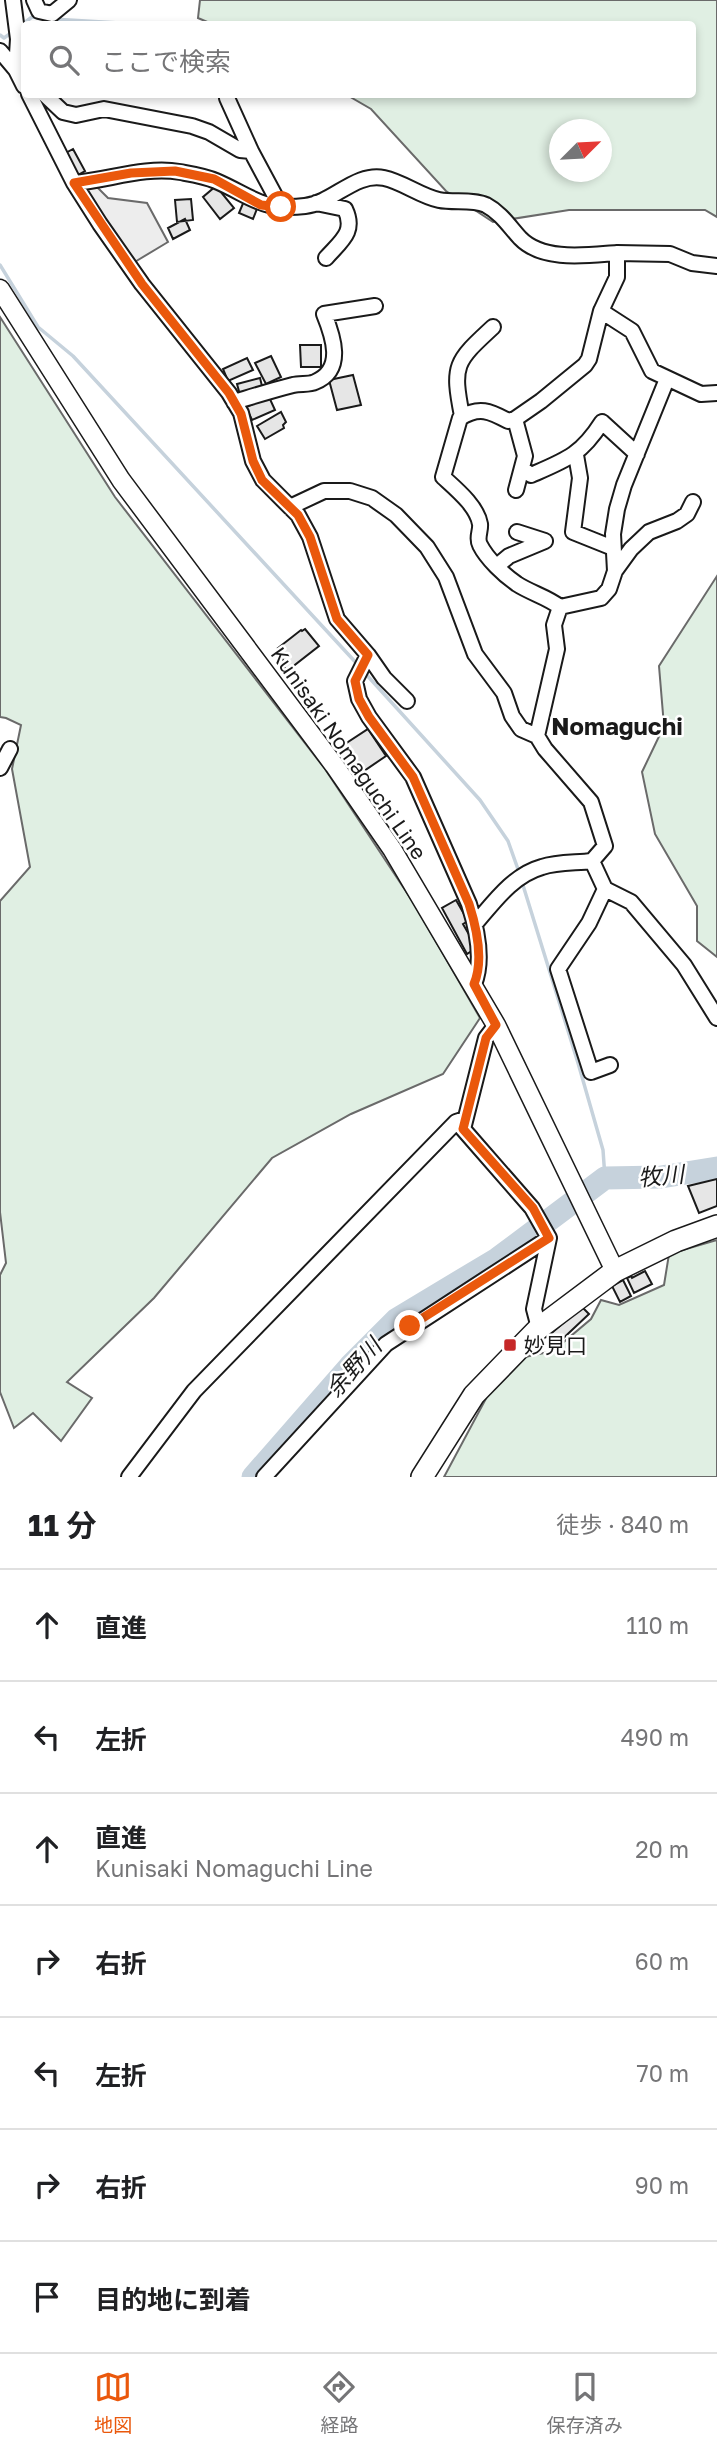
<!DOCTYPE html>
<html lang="ja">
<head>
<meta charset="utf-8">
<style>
	:root { --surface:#fff; --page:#f6f6f6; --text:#202124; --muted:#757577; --line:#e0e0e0; --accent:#ea580c }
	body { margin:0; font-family:"Golos Text","Noto Sans JP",sans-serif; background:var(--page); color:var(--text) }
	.compass { position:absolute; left:549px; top:119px; width:63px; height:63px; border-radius:50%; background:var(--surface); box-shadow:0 4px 10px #0003; rotate:66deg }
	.stop { position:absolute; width:21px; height:21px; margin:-16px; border:5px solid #ea580c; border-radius:50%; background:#fff }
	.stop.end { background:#ea580c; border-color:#fff; box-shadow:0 2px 7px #0008 }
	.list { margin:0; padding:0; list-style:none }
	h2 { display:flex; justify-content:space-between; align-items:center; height:91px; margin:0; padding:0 28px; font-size:30px }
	h2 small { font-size:23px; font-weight:400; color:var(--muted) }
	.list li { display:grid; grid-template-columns:46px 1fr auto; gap:21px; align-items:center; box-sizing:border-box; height:112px; padding:0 28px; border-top:2px solid var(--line) }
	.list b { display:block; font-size:26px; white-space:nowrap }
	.list p { margin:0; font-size:23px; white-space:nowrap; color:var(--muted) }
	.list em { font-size:23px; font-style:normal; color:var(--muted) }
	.icon { flex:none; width:38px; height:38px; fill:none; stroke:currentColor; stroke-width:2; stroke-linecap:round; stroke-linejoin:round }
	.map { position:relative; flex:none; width:717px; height:1477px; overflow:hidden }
	.search { position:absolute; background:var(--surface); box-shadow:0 4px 10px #0003; left:21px; right:21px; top:21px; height:77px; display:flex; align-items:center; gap:18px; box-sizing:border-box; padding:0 24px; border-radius:7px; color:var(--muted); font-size:26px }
	.sheet { height:875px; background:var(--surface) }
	nav { display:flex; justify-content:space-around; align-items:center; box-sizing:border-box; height:98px; border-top:2px solid var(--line); background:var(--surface); font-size:19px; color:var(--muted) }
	nav a { display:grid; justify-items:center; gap:4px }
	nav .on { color:var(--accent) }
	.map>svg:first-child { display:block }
</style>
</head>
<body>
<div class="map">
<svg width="717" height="1477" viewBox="0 0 717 1477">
	<rect width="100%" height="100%" fill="#fff"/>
	<path fill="#e0efe3" stroke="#6a6a6a" stroke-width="2" fill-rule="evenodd" d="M200 0H717V217L705 210H569L493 222 446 191 371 109 347 95 692 94V24H212L198 18ZM560 130H602V172H560Z
		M0 317 115 497 325 769 415 905 480 1018 443 1074 351 1114 272 1158 154 1298 67 1382 92 1398 61 1441 33 1413 14 1428 0 1392V1275L6 1263 0 1212V901L30 867 12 769 21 725 6 718 0 717Z
		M717 576V957L697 941V906L655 834 642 772 664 726 659 666Z
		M717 1240V1477H444L490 1391 525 1357 553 1351 591 1319 601 1300 619 1305 664 1285 669 1254Z"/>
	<path fill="#ededed" stroke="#6a6a6a" stroke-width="2" d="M80 186H96L108 198 147 203 168 242 133 263Z"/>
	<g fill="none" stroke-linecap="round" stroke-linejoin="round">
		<path stroke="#c6d2dc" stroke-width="3.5" d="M52 19 120 23
			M20 26 32 17 41 18
			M0 35 4 38 11 33
			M0 265 38 327 73 356 359 666
			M364 672 480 800 508 841 519 872
			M522 882 578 1063 603 1150 605 1178"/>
		<path stroke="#c6d2dc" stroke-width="23" d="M253 1477 350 1366 397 1319 497 1259 605 1178 661 1177 717 1168"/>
	</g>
	<path fill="#e6e6e6" stroke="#1a1a1a" stroke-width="2" d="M73 149 85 171 76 176 64 154Z
		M216 186 234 208 220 219 203 197Z
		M191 199 193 220 177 222 175 200Z
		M244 201 258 206 253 219 239 213Z
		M185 219 190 230 173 239 168 228Z
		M300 345H321V367H301Z
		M271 356 281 377 266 384 255 363Z
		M247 358 253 370 228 381 223 369Z
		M353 375 361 405 337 410 329 380Z
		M260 378 263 390 240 395 237 384Z
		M269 397 275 410 252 420 246 407Z
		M281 412 286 422 283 425 284 428 265 439 257 426Z
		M305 629 319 646 287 671 283 665 286 664 277 652 280 650 278 648 301 630 302 631Z
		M368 729 386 756 358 775 349 762 355 758 345 744Z
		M456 900 468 921 463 924 471 938 473 950 467 954 442 908Z
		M717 1179V1206L699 1213 688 1186Z
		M645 1271 652 1284 634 1293 627 1278 631 1276 632 1278Z
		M623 1280 631 1296 620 1302 612 1286Z
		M582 1307 589 1314 555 1346 547 1337Z"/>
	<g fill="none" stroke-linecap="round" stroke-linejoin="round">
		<g stroke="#1a1a1a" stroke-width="18">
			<path id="minor" d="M13 0 18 39 16 70
				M34 0 39 11 52 14 69 0
				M0 51 16 70 24 86
				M29 94 74 183 100 224 142 284 229 393 241 413 253 461 263 480 298 515 310 537 337 619 368 655 384 678 407 701
				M44 94 63 112 76 115 104 109 192 126 209 132 240 150 251 151 227 98
				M251 151 281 207
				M74 183C109 180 145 166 180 172 191 174 205 176 216 181 253 197 261 211 305 206 333 203 355 172 384 178 403 182 420 196 439 200 453 203 473 199 486 205 501 213 509 226 520 238 543 262 588 255 617 253V277L601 311 632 331 652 371 701 394 717 393
				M316 203 345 209C356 232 341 241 326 258
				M617 253 670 254 692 263 717 266
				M234 402C254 396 273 390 293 385 300 383 309 385 315 382 345 370 333 336 324 314L375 306
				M462 416C452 365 455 362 493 327
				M515 419 508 421C490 411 479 406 460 418L443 477C456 489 477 506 480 524 481 531 476 538 480 545 487 559 504 575 517 584 531 593 547 597 560 607
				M576 455 580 478 573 532 613 548
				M523 469 531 475C566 460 581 455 602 422L637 454
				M516 490 525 456 515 419 541 401 585 365 589 359 601 311
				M290 507 324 491H350L372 498 396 515 427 547 446 577 475 654 504 693 512 716 521 729 537 736 545 749 591 802 605 846 592 861C576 863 557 862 542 867 513 875 494 902 475 924
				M497 566 509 556 545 541 517 532
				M615 571 613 534 617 509 624 485 667 379
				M368 655 355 681 359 699 369 717 413 777 469 904C477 929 484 960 474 984
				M537 736 557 649 554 625 560 607 601 598 609 589 615 571 631 549 649 532 677 521 687 514 693 502
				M0 768 10 749
				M592 861 605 889 631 902 684 965 717 1018
				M605 889 589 923 558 969 591 1072 610 1065
				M496 1025 486 1038 463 1129 532 1208 549 1238 534 1309 539 1328
				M129 1477 194 1391 456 1122 465 1119
				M264 1477 386 1344 549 1238"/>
		</g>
		<g stroke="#1a1a1a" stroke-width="21">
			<path id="major" d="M0 289 121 480 334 765 392 849 496 1025 615 1271"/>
		</g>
		<g stroke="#1a1a1a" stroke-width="24">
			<path id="highway" d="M422 1477 474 1395 539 1328 615 1271 676 1241 717 1226"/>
		</g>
		<use href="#minor" stroke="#fff" stroke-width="14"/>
		<use href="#major" stroke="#fff" stroke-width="18"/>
		<use href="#highway" stroke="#fff" stroke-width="21"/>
	</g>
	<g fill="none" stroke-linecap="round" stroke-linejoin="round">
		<path stroke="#ea580c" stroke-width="9" d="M281 207 261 205 214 179 175 171 131 173 74 183 142 284 229 393 241 414 253 461 262 480 298 515 310 537 337 619 368 655 355 681 359 699 369 717 413 777 469 904C477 929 484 960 474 984L496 1025 486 1038 463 1129 533 1208 549 1238 410 1326"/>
	</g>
	<rect fill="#c62828" stroke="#fff" stroke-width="2.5" x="503" y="1338" width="14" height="14" rx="3.5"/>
	<g text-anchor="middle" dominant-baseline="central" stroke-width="5" stroke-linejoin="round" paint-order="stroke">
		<g font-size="21" fill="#1a1a1a" stroke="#fff">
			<text transform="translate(349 753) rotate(55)">Kunisaki Nomaguchi Line</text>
		</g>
		<g font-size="21" fill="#1a1a1a" stroke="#fff" text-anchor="start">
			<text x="524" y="1345">妙見口</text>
		</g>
		<g font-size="23" font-style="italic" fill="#1a1a1a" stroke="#fff">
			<text transform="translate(661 1175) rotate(-5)">牧川</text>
			<text transform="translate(353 1367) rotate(-48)">余野川</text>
		</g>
		<g font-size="24" font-weight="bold" fill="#1a1a1a" stroke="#fff">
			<text x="617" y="725">Nomaguchi</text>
		</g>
	</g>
</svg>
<svg class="compass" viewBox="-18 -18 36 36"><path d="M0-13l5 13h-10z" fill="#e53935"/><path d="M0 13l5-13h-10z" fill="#757577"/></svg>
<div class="stop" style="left:281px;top:207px"></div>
<div class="stop end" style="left:410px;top:1326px"></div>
<div class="search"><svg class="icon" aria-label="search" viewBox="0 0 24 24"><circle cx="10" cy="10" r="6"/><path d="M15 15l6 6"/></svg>ここで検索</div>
</div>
<section class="sheet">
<h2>11 分<small>徒歩 · 840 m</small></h2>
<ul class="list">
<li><svg class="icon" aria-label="ahead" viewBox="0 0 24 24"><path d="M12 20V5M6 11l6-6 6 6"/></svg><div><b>直進</b></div><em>110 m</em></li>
<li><svg class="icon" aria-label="left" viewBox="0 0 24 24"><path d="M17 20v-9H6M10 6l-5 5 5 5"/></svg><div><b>左折</b></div><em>490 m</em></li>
<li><svg class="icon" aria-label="ahead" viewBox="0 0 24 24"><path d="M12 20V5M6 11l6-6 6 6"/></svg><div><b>直進</b><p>Kunisaki Nomaguchi Line</p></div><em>20 m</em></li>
<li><svg class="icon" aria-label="right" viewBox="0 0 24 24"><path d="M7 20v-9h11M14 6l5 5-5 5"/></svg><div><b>右折</b></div><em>60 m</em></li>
<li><svg class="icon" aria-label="left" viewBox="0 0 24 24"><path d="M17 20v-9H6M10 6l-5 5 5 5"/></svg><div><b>左折</b></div><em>70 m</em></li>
<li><svg class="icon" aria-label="right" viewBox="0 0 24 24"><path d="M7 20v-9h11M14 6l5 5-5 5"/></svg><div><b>右折</b></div><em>90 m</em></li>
<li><svg class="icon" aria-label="arrive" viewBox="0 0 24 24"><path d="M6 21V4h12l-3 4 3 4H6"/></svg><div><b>目的地に到着</b></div></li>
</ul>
</section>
<nav>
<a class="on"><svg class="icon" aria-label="map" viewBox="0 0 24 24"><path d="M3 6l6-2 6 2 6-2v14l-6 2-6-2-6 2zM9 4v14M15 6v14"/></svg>地図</a>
<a><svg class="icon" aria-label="directions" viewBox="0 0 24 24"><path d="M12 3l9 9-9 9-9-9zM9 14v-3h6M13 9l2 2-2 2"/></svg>経路</a>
<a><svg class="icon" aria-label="saved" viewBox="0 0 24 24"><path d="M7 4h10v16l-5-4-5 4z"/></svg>保存済み</a>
</nav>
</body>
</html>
